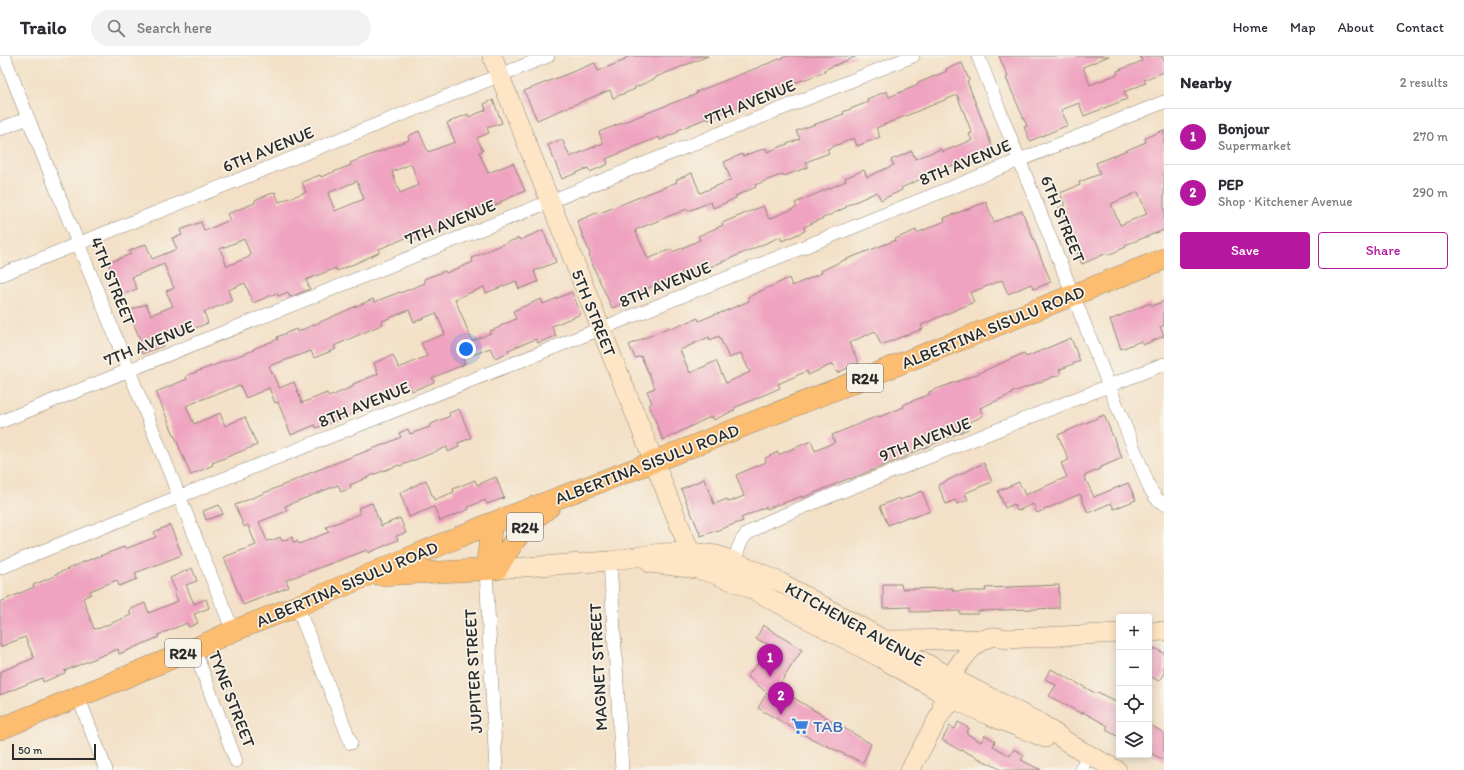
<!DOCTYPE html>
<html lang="en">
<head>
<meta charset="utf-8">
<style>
	:root { --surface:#fff; --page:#f2f2f3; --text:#2b2b33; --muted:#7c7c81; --line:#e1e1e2; --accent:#b5179e }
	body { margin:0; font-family:Itim,sans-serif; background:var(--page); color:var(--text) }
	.controls { position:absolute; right:12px; bottom:12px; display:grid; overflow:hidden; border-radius:4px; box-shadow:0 2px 10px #0003 }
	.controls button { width:36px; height:36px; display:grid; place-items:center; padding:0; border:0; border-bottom:1px solid var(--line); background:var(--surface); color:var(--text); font:20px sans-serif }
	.scale { position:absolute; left:12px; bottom:10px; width:84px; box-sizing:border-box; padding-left:4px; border:2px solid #2b2b2b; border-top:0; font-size:11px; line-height:14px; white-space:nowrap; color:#2b2b2b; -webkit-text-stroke:3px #f7f3e8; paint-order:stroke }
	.you { position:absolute; left:466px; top:293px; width:14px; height:14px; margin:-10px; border:3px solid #fff; border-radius:50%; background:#1a73e8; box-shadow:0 0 0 6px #1a73e833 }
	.badge { display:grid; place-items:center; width:26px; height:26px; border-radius:50%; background:var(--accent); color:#fff; font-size:13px; font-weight:700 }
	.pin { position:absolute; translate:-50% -33px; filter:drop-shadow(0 1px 2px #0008) }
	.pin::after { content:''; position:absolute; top:21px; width:14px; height:12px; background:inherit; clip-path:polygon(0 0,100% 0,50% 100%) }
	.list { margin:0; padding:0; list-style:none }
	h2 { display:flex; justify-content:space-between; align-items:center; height:52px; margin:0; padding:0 16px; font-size:17px }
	h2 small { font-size:13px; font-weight:400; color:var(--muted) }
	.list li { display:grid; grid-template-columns:26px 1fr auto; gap:12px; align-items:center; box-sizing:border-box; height:56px; padding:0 16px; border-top:1px solid var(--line) }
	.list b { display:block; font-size:15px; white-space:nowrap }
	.list p { margin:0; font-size:13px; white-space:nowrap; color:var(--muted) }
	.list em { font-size:13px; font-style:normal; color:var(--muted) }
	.actions { display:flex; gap:8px; padding:12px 16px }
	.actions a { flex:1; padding:9px 0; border:1px solid var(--accent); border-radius:4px; text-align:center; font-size:14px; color:var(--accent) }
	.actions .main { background:var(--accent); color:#fff }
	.icon { flex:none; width:22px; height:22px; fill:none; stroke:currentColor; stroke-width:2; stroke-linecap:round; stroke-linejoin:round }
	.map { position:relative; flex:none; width:1164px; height:714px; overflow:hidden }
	header { display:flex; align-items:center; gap:24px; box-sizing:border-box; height:56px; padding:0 20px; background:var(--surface); border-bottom:1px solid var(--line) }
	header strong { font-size:19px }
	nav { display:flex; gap:22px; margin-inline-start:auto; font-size:14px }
	.search { width:280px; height:36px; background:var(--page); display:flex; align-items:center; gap:10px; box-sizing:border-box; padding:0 14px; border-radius:22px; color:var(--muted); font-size:15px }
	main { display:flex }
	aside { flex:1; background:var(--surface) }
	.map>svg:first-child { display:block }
</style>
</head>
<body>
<header>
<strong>Trailo</strong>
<div class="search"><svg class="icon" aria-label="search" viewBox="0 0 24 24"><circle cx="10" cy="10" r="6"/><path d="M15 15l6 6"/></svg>Search here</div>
<nav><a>Home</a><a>Map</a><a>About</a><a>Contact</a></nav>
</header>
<main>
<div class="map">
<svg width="1164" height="714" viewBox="0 0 1164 714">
	<rect width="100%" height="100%" fill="#f7f3e8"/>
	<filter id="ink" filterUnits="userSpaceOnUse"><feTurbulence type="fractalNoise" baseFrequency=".025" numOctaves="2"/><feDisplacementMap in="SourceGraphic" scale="8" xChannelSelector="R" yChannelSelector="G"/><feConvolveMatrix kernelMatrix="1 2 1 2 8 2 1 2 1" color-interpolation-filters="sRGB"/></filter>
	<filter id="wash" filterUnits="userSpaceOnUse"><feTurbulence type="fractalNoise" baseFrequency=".012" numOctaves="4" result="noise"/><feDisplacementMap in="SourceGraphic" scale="16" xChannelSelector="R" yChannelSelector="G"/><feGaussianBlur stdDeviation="0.9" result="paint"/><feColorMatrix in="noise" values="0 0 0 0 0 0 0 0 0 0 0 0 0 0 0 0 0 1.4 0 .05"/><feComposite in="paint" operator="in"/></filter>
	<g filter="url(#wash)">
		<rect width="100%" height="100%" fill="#f3e0c6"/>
		<g id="blocks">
			<path fill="#efa3c0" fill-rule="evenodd" d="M631 0H708L656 21V22L634 32 635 33 613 42 610 34 537 64 524 35 595 7 598 15 625 4V2Z
				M787 0H857L824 14 825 16 775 34 776 37 757 45 756 43 708 64 707 62 678 74V76L660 84 659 81 630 93 606 103 608 108 590 116 588 112 562 123 548 89 562 83 570 101 603 87 599 76 675 46 697 38 696 36Z
				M999 0H1109L1083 11 1090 29 1118 18 1117 15 1142 5 1140 0H1162L1164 5V16L1144 24 1146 27 1124 36 1127 43 1084 60 1079 47 1061 54 1068 69 1030 85 1024 71 1027 70 1006 22 1008 21Z
				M962 7 969 24 967 25 969 30 995 98 955 113 953 109 923 121V122L901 132 902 134 881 144 877 136 846 150 847 151 804 171 805 175 782 185 780 181 687 221 685 216 625 242 627 246 612 252 593 210 589 199 590 198 577 165 599 156 600 157 677 126 676 124 692 117 700 137 731 124 724 106 742 98 743 100 766 92 767 96 800 83 796 75 844 58 843 56 868 46 867 43 887 35 889 41 918 29V27L947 15 946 13ZM957 39 972 77 969 78 972 84 942 96 941 93 915 103 912 95 891 104 894 109 867 121 864 114 845 122 846 125 795 147 797 151 769 163 763 150 722 167 723 169 698 180 700 184 673 196 671 193 648 203 635 174 687 153 688 155 711 146 713 152 736 142 735 140 756 131 755 129 783 118 784 120 808 111 806 106 829 97 827 93 854 82 857 90 880 81 876 72Z
				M493 44 502 67 487 72 489 77 477 82 483 95 479 96 488 117 513 107 525 135 500 146 501 147 484 154 482 151 452 164 454 169 434 176 410 186 408 181 379 193 380 196 356 207 337 215 336 212 306 224 310 233 290 241 288 236 278 240 277 237 253 247 245 227 228 234 232 245 204 256 208 267 176 280V281L162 287 163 290 142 298 138 287 141 285 128 255 146 248 151 259 173 250 166 235 174 232 164 208 132 221 137 233 121 239 108 207 131 198 129 195 146 188 152 203 177 193 172 182 182 179 180 174 201 166 204 175 230 164 227 158 255 147V144L275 136 279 146 306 136 302 126 320 119 321 121 351 109 350 107 409 84 408 80 419 75 428 96 455 86 447 67 468 58 469 61 486 54 484 48ZM411 108 419 129 400 137 392 116ZM357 125 364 143 335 155 328 137ZM244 183 251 199 249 200V201L227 210 220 193Z
				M1164 74V174L1125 189 1126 191 1108 199 1107 197 1082 208 1058 152 1065 149 1060 137 1080 129 1079 126 1100 118 1096 107 1146 86 1145 82ZM1138 136 1147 158 1120 169 1111 148Z
				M986 146 994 166 1022 155 1051 226 1034 233 1031 228 1008 238 1002 224 970 237 974 246 921 269 923 273 906 279 881 289 875 275 849 287 859 307 837 317 833 308 808 319 807 315 778 328 780 332 734 352 735 354 714 364 712 360 663 384 649 349 652 347 647 335 655 332 641 300 635 302 629 289 670 271 671 273 698 262 699 265 718 257V258L749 245 748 241 789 222 792 230 822 217 821 215 842 205 896 184 895 183 916 174 917 177 945 165 944 162ZM719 280 729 302 741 297 750 316 726 327 716 305 690 317 680 294 709 281 710 284Z
				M543 174 556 206 534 215 538 226 519 233 516 225 486 237 484 231 455 243 472 285 491 277 490 275 500 271V270L516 263 513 255 541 243 543 248 572 236 581 258 552 270 556 280 538 287 536 283 508 294 509 296 495 302 490 292 463 303 465 308 432 322 434 326 412 335 410 331 359 352 361 354 343 362 316 372 315 369 291 379 278 346 275 347 269 332 246 342 240 329 218 338V337L186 350 194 368 220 357 225 370 245 361 257 389 212 407 213 409 191 419 156 336 187 323 186 320 254 294 253 293 278 283 277 281 296 273 297 276 373 243 374 246 400 236V237L425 227 424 223 445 215 446 217 473 206 472 202 498 190 519 182 520 184ZM409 254 414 266 436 257 445 278 421 287 427 300 399 312 393 299 374 307 378 318 353 328 354 330 329 341 327 337 302 347 294 326 279 332 269 310 311 295 314 302 336 293 334 290 383 268 382 265Z
				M1164 245V269L1160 271 1164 280 1143 289 1141 285 1121 293 1110 264 1150 247 1152 250Z
				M1071 282 1080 305 1059 314 1061 318 1011 337 1012 338 980 352 983 360 966 368 968 373 908 399V400L850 423V422L802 442V440L778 449V448L767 453 766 451 741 462 743 465 701 480 681 433 704 423 714 448 727 443 729 446 744 440 736 419 766 406 765 402 778 396V399L811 385 815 395 835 386 832 379 878 360 879 361 904 351 903 349 930 338 929 336 977 318 1024 297 1026 301Z
				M459 353 471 382 458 387 459 391 448 396 447 391 400 410 399 409 375 418 350 429 351 432 341 436 338 429 285 450 287 455 259 466 267 485 270 484 271 485 280 481 282 485 292 481 293 486 297 485 299 488 329 476 326 471 360 458 358 452 372 447 381 470 400 462 406 477 396 480 398 484 368 497 367 494 286 524 289 531 243 549 224 501 256 489 248 469 244 471 235 449 305 420V419L390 386 401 381 399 377 408 373 410 378 430 371 429 369 450 360 449 357Z
				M1104 359 1122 402 1099 412 1100 413 1084 420 1094 441 1128 427 1136 444 1114 453 1111 447 1088 457 1080 438 1037 457 1033 448 1017 455 1014 448 1005 452 998 435 1019 426 1025 439 1067 421 1061 407 1069 404 1058 379Z
				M984 407 992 426 965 437 968 444 957 448 955 444 946 448 938 429Z
				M496 421 504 442 487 448 485 444 468 451 469 453 440 465 434 451 409 461 400 437 426 424 434 444 454 436 453 433 475 424 477 429Z
				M922 435 930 455 911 462 910 460 888 469 880 450 899 442 900 444Z
				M219 449 223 458 206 464 203 455Z
				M170 469 182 499 135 517 137 523 119 530 117 524 90 535 91 538 83 542 94 573 100 572 131 559 129 554 145 547 149 557 178 545 174 536 176 535 170 522 192 512 197 525 186 529 194 548 206 543 209 552 194 558 198 567 189 571 187 567 158 579 159 581 119 598 118 593 64 615 65 617 43 626 42 622 0 639V616L34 602 25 581 0 591V546L34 531 33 529 55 520 54 519 86 505 124 491 125 493 156 481 154 476Z
				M883 528H901L902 533 953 532V535H986L985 532 1059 529V552L978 555V558H960V555L910 556V551L883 552Z
				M763 569 802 594 777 632 871 688 863 707 808 681 758 652 767 637 747 620 759 606 769 609 779 593 756 583Z
				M1154 592 1164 597V617L1159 625 1149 620V601Z
				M1051 613 1097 638 1098 636 1119 648V681L1106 674 1108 670 1083 656 1082 658 1049 640 1056 629 1045 623Z
				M958 666 969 672 966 677 981 686 985 679 995 685 993 690 1010 700 1014 693 1024 699 1021 704 1041 714H1002L962 694 961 695 942 684 950 670 955 673Z
				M1149 668 1164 677V704L1149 696Z"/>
		</g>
	</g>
	<g filter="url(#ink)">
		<use href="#blocks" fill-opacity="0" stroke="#8f8678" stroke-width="1"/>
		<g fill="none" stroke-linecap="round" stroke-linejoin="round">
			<g stroke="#8f8678" stroke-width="14">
				<path id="street" d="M4 0 28 62 233 575
					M978 0 1150 433 1157 443 1164 448
					M0 73 28 62
					M0 219 548 0
					M0 366 913 0
					M610 505 622 714
					M0 512 600 273 1164 46
					M733 512 738 493 742 484 747 478 767 466 830 440 1164 308
					M486 513 496 714
					M297 550 351 687
					M194 593 236 705
					M78 640 106 714
					M1081 714 1088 699"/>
			</g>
			<g stroke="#8f8678" stroke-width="20">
				<path id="secondary" d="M492 0 697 513
					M650 507 697 513 711 517 746 530 881 602 949 641 988 659 1045 682
					M497 513 610 505 660 497 690 496 716 499 734 505 780 526 958 625 1040 667 1073 690 1117 714
					M1149 576 1164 575
					M885 584 985 583
					M942 655C943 649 942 642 944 637 951 618 971 585 991 581 997 580 1002 582 1007 583L1119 577
					M910 714 942 655 951 647"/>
			</g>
			<g stroke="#8f8678" stroke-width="22">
				<path id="primary" d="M486 513 492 467
					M380 519 497 513C513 484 523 471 549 451
					M0 673 194 593 233 575 297 550 366 520 492 467 653 406 1164 203"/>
			</g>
			<use href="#street" stroke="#fff" stroke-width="13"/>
			<use href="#secondary" stroke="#fee5c5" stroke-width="19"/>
			<use href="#primary" stroke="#fcbd6f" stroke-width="21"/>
		</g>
	</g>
	<defs>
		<g id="supermarket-bare" transform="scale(1.38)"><path d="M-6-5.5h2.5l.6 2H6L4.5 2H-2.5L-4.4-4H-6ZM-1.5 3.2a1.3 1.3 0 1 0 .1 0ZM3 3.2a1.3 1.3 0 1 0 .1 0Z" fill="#3f7fe0" stroke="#f7f3e8" stroke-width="2.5" paint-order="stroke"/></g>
	</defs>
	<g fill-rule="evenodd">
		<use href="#supermarket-bare" x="800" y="670"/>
	</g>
	<g text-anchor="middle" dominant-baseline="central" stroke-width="3.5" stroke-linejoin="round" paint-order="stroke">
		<g fill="#f7f3e8" stroke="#686764" stroke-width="1">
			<rect x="847" y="308" width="36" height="28" rx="3"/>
			<rect x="507" y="457" width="36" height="28" rx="3"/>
			<rect x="165" y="583" width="36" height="28" rx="3"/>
		</g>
		<g font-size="16" font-weight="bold" fill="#2b2b2b">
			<text x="865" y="322">R24</text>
			<text x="525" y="471">R24</text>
			<text x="183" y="597">R24</text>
		</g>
		<g font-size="17" fill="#2b2b2b" stroke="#f7f3e8">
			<text transform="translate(750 46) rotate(-22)">7TH AVENUE</text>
			<text transform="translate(268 93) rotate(-22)">6TH AVENUE</text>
			<text transform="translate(965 106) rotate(-22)">8TH AVENUE</text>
			<text transform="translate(1063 163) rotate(68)">6TH STREET</text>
			<text transform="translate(450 166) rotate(-22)">7TH AVENUE</text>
			<text transform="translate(113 225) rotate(68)">4TH STREET</text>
			<text transform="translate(665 228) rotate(-22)">8TH AVENUE</text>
			<text transform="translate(594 257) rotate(68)">5TH STREET</text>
			<text transform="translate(993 271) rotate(-22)">ALBERTINA SISULU ROAD</text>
			<text transform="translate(149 287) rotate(-22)">7TH AVENUE</text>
			<text transform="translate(364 348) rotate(-22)">8TH AVENUE</text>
			<text transform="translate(925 383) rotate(-21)">9TH AVENUE</text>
			<text transform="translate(647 408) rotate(-21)">ALBERTINA SISULU ROAD</text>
			<text transform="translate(347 528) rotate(-23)">ALBERTINA SISULU ROAD</text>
			<text transform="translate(855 568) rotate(29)">KITCHENER AVENUE</text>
			<text transform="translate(598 611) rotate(-93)">MAGNET STREET</text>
			<text transform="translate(473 615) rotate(-93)">JUPITER STREET</text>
			<text transform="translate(232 643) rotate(69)">TYNE STREET</text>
		</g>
		<g font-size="17" fill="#366cbe" stroke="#f7f3e8" text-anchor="start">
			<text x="813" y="670">TAB</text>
		</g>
	</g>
</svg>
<div class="controls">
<button>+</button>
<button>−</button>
<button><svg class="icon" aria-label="locate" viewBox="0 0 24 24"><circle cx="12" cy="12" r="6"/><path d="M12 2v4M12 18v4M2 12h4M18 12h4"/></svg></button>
<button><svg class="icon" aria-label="layers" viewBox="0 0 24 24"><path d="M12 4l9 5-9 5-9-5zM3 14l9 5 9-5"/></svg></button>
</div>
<div class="scale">50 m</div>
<div class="you"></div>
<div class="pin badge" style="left:770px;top:621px">1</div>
<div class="pin badge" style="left:781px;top:659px">2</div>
</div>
<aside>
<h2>Nearby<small>2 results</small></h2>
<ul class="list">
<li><span class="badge">1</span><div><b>Bonjour</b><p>Supermarket</p></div><em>270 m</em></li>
<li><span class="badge">2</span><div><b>PEP</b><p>Shop · Kitchener Avenue</p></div><em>290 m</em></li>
</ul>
<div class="actions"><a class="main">Save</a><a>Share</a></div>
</aside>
</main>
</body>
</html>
